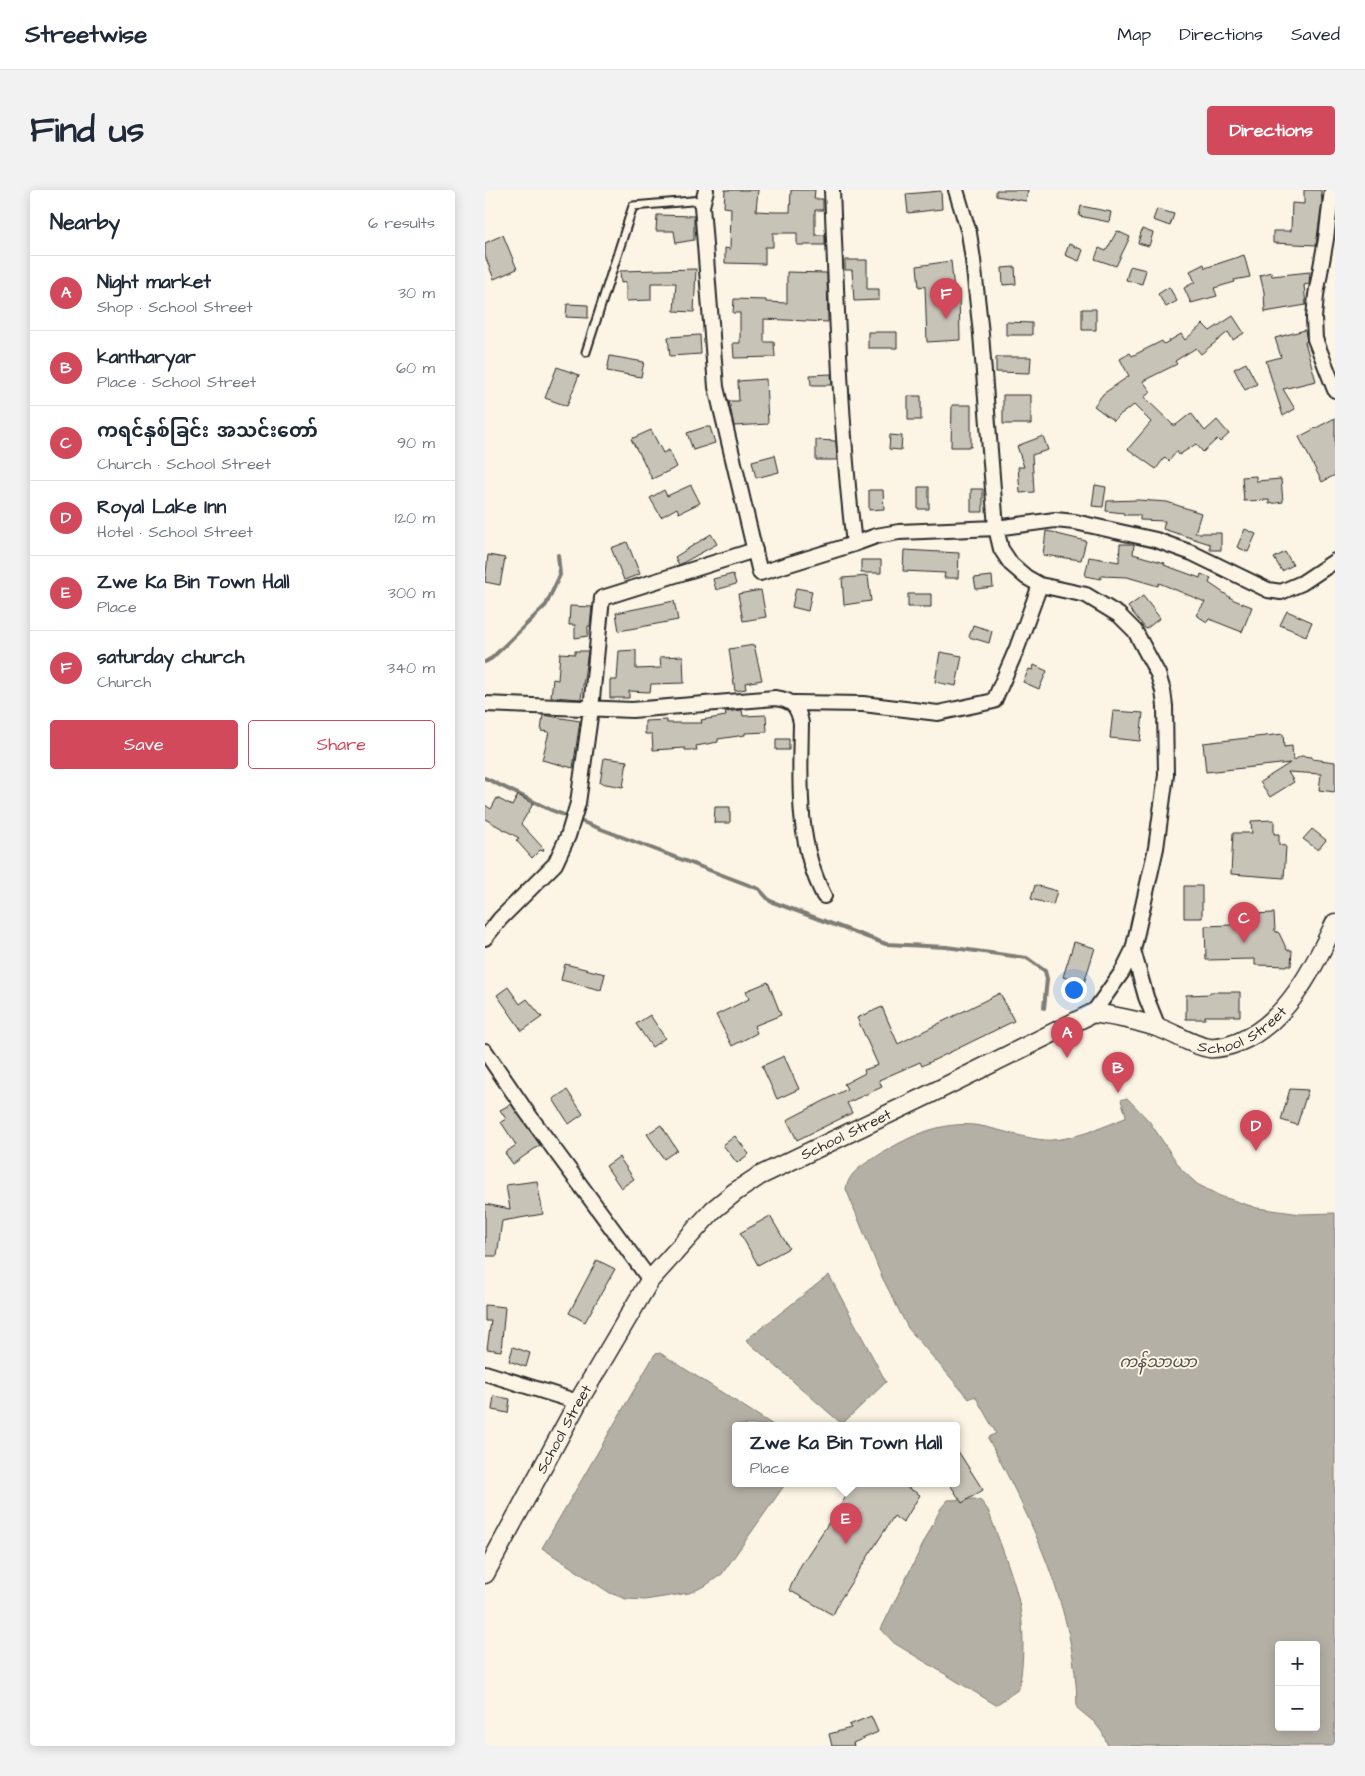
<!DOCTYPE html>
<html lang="en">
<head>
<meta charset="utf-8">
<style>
	:root { --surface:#fff; --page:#f2f2f3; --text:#1f2937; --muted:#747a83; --line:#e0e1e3; --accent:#d1495b }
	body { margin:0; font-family:"Architects Daughter","Noto Sans Myanmar",sans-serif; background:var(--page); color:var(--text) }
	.controls { position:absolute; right:15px; bottom:15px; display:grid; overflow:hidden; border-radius:5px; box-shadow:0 2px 12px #0003 }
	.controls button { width:45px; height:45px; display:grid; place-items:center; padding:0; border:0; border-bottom:1px solid var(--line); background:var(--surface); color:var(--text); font:25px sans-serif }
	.you { position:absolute; left:588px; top:799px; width:18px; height:18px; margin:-12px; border:4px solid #fff; border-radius:50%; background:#1a73e8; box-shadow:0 0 0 8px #1a73e833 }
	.badge { display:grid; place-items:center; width:32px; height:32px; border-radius:50%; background:var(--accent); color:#fff; font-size:16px; font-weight:700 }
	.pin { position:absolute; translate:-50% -41px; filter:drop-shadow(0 1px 2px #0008) }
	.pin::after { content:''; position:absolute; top:26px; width:18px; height:15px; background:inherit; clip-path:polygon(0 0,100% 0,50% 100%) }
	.popup { position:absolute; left:247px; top:1232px; width:228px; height:65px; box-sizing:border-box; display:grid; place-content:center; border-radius:5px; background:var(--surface); filter:drop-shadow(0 1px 4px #0005); font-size:16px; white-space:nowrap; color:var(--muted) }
	.popup b { font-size:19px; color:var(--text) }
	.popup::after { content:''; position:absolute; left:50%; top:100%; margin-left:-10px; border:10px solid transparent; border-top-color:var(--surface) }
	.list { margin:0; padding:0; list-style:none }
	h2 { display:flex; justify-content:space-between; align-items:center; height:65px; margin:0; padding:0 20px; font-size:21px }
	h2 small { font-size:16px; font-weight:400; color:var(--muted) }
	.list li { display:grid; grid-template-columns:32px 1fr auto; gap:15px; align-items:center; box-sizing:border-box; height:75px; padding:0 20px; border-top:1px solid var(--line) }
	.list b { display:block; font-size:19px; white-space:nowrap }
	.list p { margin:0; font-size:16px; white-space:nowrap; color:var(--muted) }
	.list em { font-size:16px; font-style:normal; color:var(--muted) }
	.actions { display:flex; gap:10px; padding:15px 20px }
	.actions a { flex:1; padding:11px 0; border:1px solid var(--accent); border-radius:5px; text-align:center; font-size:18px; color:var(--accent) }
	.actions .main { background:var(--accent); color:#fff }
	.map { position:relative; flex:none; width:850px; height:1556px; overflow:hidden; border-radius:5px }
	header { display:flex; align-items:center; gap:30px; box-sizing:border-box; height:70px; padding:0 25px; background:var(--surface); border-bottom:1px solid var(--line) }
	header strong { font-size:24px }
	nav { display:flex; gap:28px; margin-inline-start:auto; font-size:18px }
	.intro { display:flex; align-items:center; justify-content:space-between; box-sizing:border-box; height:120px; padding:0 30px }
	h1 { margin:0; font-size:35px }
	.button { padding:12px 22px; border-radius:5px; background:var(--accent); color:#fff; font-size:18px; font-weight:700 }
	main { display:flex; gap:30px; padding:0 30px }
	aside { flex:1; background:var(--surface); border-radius:5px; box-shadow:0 2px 12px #0003 }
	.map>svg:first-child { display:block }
</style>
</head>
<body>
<header>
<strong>Streetwise</strong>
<nav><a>Map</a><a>Directions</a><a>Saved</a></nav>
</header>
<div class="intro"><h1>Find us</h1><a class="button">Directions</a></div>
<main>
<aside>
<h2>Nearby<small>6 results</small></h2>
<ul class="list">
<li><span class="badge">A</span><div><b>Night market</b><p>Shop · School Street</p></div><em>30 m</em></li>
<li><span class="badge">B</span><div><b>kantharyar</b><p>Place · School Street</p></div><em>60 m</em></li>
<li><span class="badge">C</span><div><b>ကရင်နှစ်ခြင်း အသင်းတော်</b><p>Church · School Street</p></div><em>90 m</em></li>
<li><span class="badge">D</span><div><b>Royal Lake Inn</b><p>Hotel · School Street</p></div><em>120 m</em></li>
<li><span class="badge">E</span><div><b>Zwe Ka Bin Town Hall</b><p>Place</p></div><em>300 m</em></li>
<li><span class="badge">F</span><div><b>saturday church</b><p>Church</p></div><em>340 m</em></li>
</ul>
<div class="actions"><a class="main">Save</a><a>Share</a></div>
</aside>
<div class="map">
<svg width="850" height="1556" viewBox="0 0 850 1556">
	<rect width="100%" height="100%" fill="#fcf5e5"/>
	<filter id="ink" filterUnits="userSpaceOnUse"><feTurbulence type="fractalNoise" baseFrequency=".02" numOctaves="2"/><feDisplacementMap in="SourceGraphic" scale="10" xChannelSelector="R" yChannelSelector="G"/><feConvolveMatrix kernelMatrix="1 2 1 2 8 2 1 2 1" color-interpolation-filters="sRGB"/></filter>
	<g filter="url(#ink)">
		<path fill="#b4b0a5" stroke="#7d7b74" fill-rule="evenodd" d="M642 908 664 931 697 980 712 994 735 1006 772 1018 816 1024 850 1023V1556H623L617 1542 609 1532 592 1518C592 1423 547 1330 503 1248L511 1243 490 1206 484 1209 423 1138 397 1087 361 999C364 981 380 974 394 965 426 945 462 928 501 937 518 941 544 949 560 950 565 951 571 949 576 949 599 945 619 937 640 928L641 925 636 910ZM794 1455H831V1537H794Z
			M344 1085 401 1192 357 1234 261 1150Z
			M175 1163 288 1235H251V1293H301L237 1384 220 1396 204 1403 160 1410 141 1409 125 1403 57 1358 170 1164Z
			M490 1309 496 1311 503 1320C513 1348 526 1379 533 1408 540 1438 539 1469 534 1499L511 1515 409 1453 396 1439 456 1318 463 1310Z"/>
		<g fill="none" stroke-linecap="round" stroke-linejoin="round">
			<path stroke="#7d7b74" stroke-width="4" d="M0 472 7 468 61 415 75 385 73 365
				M0 588 66 620 274 699 285 711 401 754 461 757 542 768 560 781 562 789 559 818"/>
		</g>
		<path fill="#c8c3b7" stroke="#2b2b2b" d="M240 0H273L271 21 289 22H305L306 0H330L329 9H338V20H330V45H340V55H312V43H288V57H280V74L240 73V58L245 59 246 18 239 17Z
			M511 0H543L541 11 511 6Z
			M819 0H836L837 12 831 55 788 53V41H806L807 13 819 14Z
			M456 1 457 19 423 23 421 4Z
			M596 16 626 22 624 32 594 26Z
			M672 19 689 24 685 36 668 30Z
			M172 25 209 26V50L191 53 189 41H171Z
			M657 39 668 43 664 56 653 53Z
			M632 41 645 47 631 76 610 69 614 58 621 61Z
			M18 45 32 79 9 89 0 66V53Z
			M584 54 598 60 594 71 580 65Z
			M759 65 765 87 749 90 750 92 729 98 732 106 706 113 699 98 710 92 705 81 719 74 720 78Z
			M360 70H382V99H394V110L369 111 367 80H360Z
			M466 71 469 100H474L475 150 442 152 440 96 434 97 432 76Z
			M645 76 661 80 657 94 641 90Z
			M530 77 531 94 518 95 517 78Z
			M211 79 209 122 189 121 191 93H166V110L141 111V92L136 93 135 81Z
			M302 82 342 83 343 132 279 129V152H289L290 167 249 168 248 153H255V123H248L249 109 281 110V112L302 113Z
			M786 82 787 86 825 82 824 94 819 95 821 115 780 122 779 102 775 85Z
			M684 97 692 111 681 117 673 104Z
			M82 114 103 115V128L81 127Z
			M597 119H611V140H597Z
			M748 126 759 143 748 150 743 142 716 164 711 158 690 171 692 174 658 191 666 202 659 207 688 235H691L706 223 720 241 732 230 744 244 735 252 732 249 718 262 711 254 694 265 692 261 684 271 680 267 671 279 643 259 666 232 649 215 633 226 629 231 609 216 618 204 644 186 635 169 645 163 647 166 677 151 679 154 696 144 700 150 718 134 725 141Z
			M521 132 547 133V145H521Z
			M820 140 822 151 820 152 831 191 798 199 810 219 798 226 781 171 796 167 790 148Z
			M383 142H412V158H383Z
			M215 145 216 164 185 166 183 147Z
			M125 166 159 172 156 187 122 181Z
			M511 167H546L545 183 511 182Z
			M761 173 772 194 760 200 749 179Z
			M72 177 94 185 82 216 60 208Z
			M346 184 347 195H326L325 185Z
			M281 189 283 234 249 236 244 211H254L253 191Z
			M518 205H546V234H518Z
			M423 206H436V230H423Z
			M467 215H486V257H466Z
			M850 228V285L837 292 814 247Z
			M220 237H225L230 253 208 260 202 243Z
			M166 240 178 263 184 260 192 277 167 289 154 262H153L146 249Z
			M405 245 417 246 416 260 404 259Z
			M558 246 563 260 547 265 549 302 535 303 533 277H539L532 256Z
			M331 250 351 251 352 270H331Z
			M290 265 294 282 271 288 267 271Z
			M771 286V291L796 289 798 312 784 314V310L759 311 757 287Z
			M206 295 215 313 194 323 192 318 176 327 165 308 179 300 182 306Z
			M610 295 621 297 618 317 607 316Z
			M433 297H444V319H433Z
			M486 299H498V322H486Z
			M384 300H398L399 319 384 320Z
			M653 310 682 312 716 323 710 343H736V360H725V354L678 339 680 331 655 330V325H639V323L621 321 622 311Z
			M760 339 771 344 763 362 752 357Z
			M561 341 572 343V344L601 351 596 370 558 365Z
			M226 344 232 354 194 375 190 367Z
			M142 352 155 384 139 390 126 358Z
			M635 354H649L648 364 680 373 679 375 715 388 716 384 726 388 724 393 749 410 767 417 757 442 724 429 722 432 711 425 720 412 674 393 673 396 642 387 616 386V389L600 386 604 367 634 372Z
			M419 360 474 363 473 388H459L460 383 418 381Z
			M800 362 808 375 797 381 789 368Z
			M3 365 20 368 15 395 0 392Z
			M376 370H396V383H376Z
			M248 384 251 394 231 400 228 389Z
			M383 386 386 411 359 415 357 388Z
			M507 386 508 397 491 399 489 388Z
			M311 398 327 401 323 421 307 417Z
			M276 400 281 427 258 431 253 404Z
			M423 404H446V417H423Z
			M658 406 675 428 661 439 643 417Z
			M189 411 193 430 134 441 131 423Z
			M85 416 107 417 105 436H103V446L90 448V435H84Z
			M802 421 827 432 821 446 795 435Z
			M488 435 507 441 504 453 484 447Z
			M269 455 277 490 260 493 261 499 250 501 244 459Z
			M151 460V479L176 478 175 467 198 466 199 493 166 494 165 502 144 501V508H125V490H132L134 461Z
			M90 461H103L96 509 66 507 68 489 73 490 75 463 90 464Z
			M455 462 477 466 471 496 450 492Z
			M549 475 562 481 554 499 538 492 544 479 548 480Z
			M257 520 258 526 281 525 282 542 260 543V545L233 549V552L211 556 212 560H200V558L168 560 167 544H160V531L182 530V533H217L216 530 241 526 240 522Z
			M628 521 658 523 655 551 625 548Z
			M58 525 95 531 88 578 57 570 64 542 56 541Z
			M798 544 799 557 807 556 808 571 816 566 827 567V569L850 572V602L834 600 836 584 803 582 809 592 785 607 775 592 805 573 721 582 718 553Z
			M291 549H304V560H291Z
			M119 568 142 571 138 597 115 593Z
			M33 605 48 614 36 634 59 659 58 661 55 660 47 668 31 650 34 648 0 629V615L6 619 12 608 27 616Z
			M230 617H245V633H229Z
			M789 630V644H794V655L801 656 799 688 746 684 748 643H767L766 631Z
			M827 639 841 650 833 660 818 649Z
			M550 695 572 701 568 715 546 709Z
			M699 696H717V728H699Z
			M789 723 790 741 794 743 802 760H807L806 776 770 775V769L721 770 720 736 769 734 768 724Z
			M589 752 610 758 599 793 578 787Z
			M80 774 120 784 116 800 76 790Z
			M283 792 296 825 269 836 272 843 247 856 231 825 264 809 261 801Z
			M23 797 35 814 42 809 57 827 37 841 12 805Z
			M725 802H755V826H720V829H701V805L725 804Z
			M515 803 529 831 437 876 435 872 394 890 397 897 362 913 367 923 312 950 302 930 362 899 359 894 380 883 379 880 393 875 372 828 397 817 413 854Z
			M165 825 180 848 167 857 151 834Z
			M299 866 314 899 292 909 277 876Z
			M805 899 823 900 812 935 796 930Z
			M82 900 98 924 84 934 68 909Z
			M26 914 55 955 28 974 20 963 31 955 16 932 21 929 15 920Z
			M176 935 192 960 179 969 162 944Z
			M250 946 264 964 252 973 238 955Z
			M134 967 149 989 136 998 121 976Z
			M52 991 58 1024 17 1031 12 1066H0V1014L25 1019 21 995Z
			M285 1026 304 1058 273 1075 255 1043Z
			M112 1070 130 1079 100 1132 84 1123Z
			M0 1115 20 1117 16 1161 2 1159 6 1131H0Z
			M28 1157 45 1163 41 1177 24 1171Z
			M9 1206 25 1209 23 1223 7 1220Z
			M471 1258 498 1300 477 1313 464 1293H471Z
			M357 1293H415L435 1305 418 1333 409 1326 355 1410 348 1425 304 1400 316 1375 366 1299Z
			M386 1526 393 1542 368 1553 369 1556H347L344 1544 366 1538 364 1535Z"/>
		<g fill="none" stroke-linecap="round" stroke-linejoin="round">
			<g stroke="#2b2b2b" stroke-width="11">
				<path id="service" d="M101 162 148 16 218 10"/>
			</g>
			<g stroke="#2b2b2b" stroke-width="18">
				<path id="minor" d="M221 0 217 16 231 197 275 383 369 354 391 346 414 342 511 338 570 330 590 332 671 350 707 363 783 400 796 402 817 393 850 371
					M347 0C352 118 355 236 369 354
					M471 0 484 43 488 70 496 144 511 338 516 359 526 374 541 387 555 395 601 405 634 425 650 441 673 484 678 501 680 516 681 585 671 658 648 760 637 782 608 823
					M847 0 841 49 831 105 829 128 830 149 850 200
					M309 513 378 514 453 523 509 511 532 458 555 395
					M0 514 147 520 290 508C307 510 313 516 316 533 315 591 311 652 339 706
					M0 748 15 729 70 674 83 646 93 613 106 519 117 408 270 360
					M648 760 661 807 673 837
					M0 861 41 921 165 1090
					M0 1183 93 1212"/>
			</g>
			<g stroke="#2b2b2b" stroke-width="21">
				<g id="tertiary">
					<path id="s1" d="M0 1384 93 1212 165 1090 228 1020 250 1002 274 986 441 906 608 823C629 826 651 830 671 837 689 842 705 855 724 858 735 859 744 856 754 852 802 832 829 777 850 733"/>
				</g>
			</g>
			<use href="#service" stroke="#fcf5e5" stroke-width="7"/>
			<use href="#minor" stroke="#fcf5e5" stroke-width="14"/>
			<use href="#tertiary" stroke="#fcf5e5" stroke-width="18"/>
		</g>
	</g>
	<g text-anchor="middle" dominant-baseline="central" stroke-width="4" stroke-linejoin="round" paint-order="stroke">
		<g font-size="15" fill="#2b2b2b" stroke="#fcf5e5">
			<text stroke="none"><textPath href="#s1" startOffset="1020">School Street</textPath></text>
			<text stroke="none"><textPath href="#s1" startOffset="585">School Street</textPath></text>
			<text stroke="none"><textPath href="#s1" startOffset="165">School Street</textPath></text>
		</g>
		<g font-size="16" font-style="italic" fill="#545350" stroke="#fcf5e5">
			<text x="673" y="1172">ကန်သာယာ</text>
		</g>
	</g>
</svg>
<div class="controls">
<button>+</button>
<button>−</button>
</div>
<div class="you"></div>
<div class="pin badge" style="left:582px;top:868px">A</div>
<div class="pin badge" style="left:633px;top:903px">B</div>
<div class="pin badge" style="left:759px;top:753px">C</div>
<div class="pin badge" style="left:771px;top:961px">D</div>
<div class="pin badge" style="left:361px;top:1354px">E</div>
<div class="popup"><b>Zwe Ka Bin Town Hall</b>Place</div>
<div class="pin badge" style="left:461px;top:129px">F</div>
</div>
</main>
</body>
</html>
